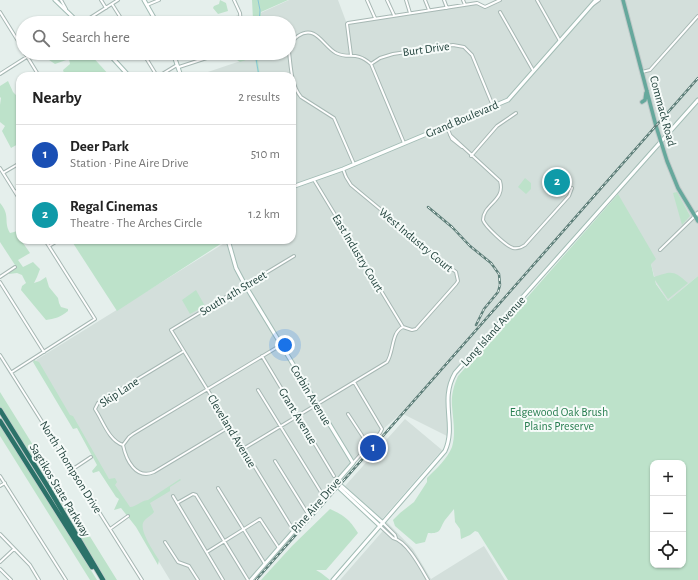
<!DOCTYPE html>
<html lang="en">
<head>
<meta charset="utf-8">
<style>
	:root { --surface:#fff; --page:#f6f6f6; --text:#222; --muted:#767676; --line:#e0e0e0; --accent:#7c3aed }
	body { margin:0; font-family:"Alegreya Sans",sans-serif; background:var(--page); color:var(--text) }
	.controls { position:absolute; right:12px; bottom:12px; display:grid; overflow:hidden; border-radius:8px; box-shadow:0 1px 3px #0004 }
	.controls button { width:36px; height:36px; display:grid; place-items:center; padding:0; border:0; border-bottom:1px solid var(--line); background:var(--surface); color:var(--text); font:20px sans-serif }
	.you { position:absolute; left:285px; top:345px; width:14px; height:14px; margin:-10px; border:3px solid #fff; border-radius:50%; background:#1a73e8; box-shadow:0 0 0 6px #1a73e833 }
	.badge { display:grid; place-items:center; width:26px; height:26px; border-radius:50%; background:var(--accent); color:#fff; font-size:13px; font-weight:700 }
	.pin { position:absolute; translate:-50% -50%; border:2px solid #fff; box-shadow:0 1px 4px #0006 }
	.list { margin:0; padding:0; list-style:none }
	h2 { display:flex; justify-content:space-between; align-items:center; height:52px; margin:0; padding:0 16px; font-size:17px }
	h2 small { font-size:13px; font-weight:400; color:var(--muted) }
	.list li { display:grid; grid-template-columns:26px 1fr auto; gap:12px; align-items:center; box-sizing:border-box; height:60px; padding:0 16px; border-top:1px solid var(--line) }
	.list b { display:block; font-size:15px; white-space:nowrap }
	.list p { margin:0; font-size:13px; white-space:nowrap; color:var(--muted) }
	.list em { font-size:13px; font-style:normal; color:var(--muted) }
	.icon { flex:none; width:22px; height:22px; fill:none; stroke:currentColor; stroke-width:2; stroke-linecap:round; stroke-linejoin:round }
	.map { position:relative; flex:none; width:698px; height:580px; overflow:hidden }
	.search { position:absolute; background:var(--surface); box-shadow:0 1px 3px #0004; left:16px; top:16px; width:280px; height:44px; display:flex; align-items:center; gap:10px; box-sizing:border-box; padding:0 14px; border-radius:22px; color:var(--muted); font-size:15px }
	.panel { position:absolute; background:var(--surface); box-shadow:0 1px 3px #0004; left:16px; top:72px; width:280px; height:172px; border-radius:12px }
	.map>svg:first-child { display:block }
</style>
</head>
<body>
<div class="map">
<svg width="698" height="580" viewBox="0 0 698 580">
	<rect width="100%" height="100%" fill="#e5efec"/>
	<path fill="#d3dfdb" d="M289 0H338L347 24 477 3 484 7 500 0H698V276L668 301 656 283 651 264 617 194 457 375 453 382 450 392 451 438 403 414 398 416 381 431 251 580H170L36 360 223 244V240H292V76H196L258 55V53H289V23H255L254 16Z
		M405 419 442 450 383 518 413 549 431 579 484 546 505 580H340L388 525 345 486Z"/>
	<path fill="#bde2ca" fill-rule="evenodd" d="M220 0 226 3 228 11 218 14 213 8 214 6 219 4Z
		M252 0H288L261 12V23H256V20H253Z
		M61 53H89L110 76H86L84 73 78 76H65L63 70 70 64 69 59 55 64 49 60 48 57Z
		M248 53H257L260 76H258L255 58H252L240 62 237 60 244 58Z
		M8 81 13 92 18 97 20 109 17 111 16 114 20 119V143L11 148 2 131 5 126 0 122V105L1 98 0 97V86Z
		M525 178 531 183V189L526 194 518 187Z
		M677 192 690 216 682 225 673 193Z
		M618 194 656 259 651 264 654 277C672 271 673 270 688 283L668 299 655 280 656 284 668 301 698 276V580H508L478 532 475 531 470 535 461 539 460 529 455 522 454 509C451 513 448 516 445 520 439 529 442 534 428 533L425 542 416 544 395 526 393 520 400 513 414 502 427 482V478C436 469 447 459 452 447 456 433 453 420 452 406 451 395 454 385 458 376ZM653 463H683V565H653Z
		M0 203C11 216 3 221 10 233L14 232 20 230V240H21L30 253 18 260 23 267 33 262 40 269 37 277 34 283 40 281 46 277 49 287 58 298 59 303 61 307 68 309V311C61 317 54 319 46 320L21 290 22 286 26 283 22 275 17 273 9 274 8 270 15 265 0 242Z
		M71 240H222V243L117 311Z
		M196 290 205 306 190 314 182 300Z
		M34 360 39 362 70 415 73 416 109 479 115 478 117 482 115 485 130 507C136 507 140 501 148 500L180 479 181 480 170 487V491L150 503 154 512C151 516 145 518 143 523 140 532 154 552 159 560L158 565 136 527 121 508 114 510 119 499 116 497 99 471 93 473 92 471 97 465 77 428 73 429 33 362Z
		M0 392 117 580H106L0 408Z
		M0 424 97 580H90L0 436Z
		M330 509C345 516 349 519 358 533L326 570H316L321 573 330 580H261L292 546Z"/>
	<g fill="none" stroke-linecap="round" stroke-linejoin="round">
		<path stroke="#89c6d8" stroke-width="1" d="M258 0 260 10 259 23
			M255 53 259 76"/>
		<g stroke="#a7b8b4" stroke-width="4">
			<path id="street" d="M61 0 66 9
				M101 0 106 8
				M234 0 240 13 241 23
				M367 0 375 18
				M387 0 394 15
				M406 0 410 13
				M425 0 429 10
				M444 0 447 8
				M463 0 465 5
				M537 0 560 41
				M112 4 124 23
				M147 5 159 0
				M592 5 599 0
				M0 12 23 49
				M500 12 533 70
				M82 23 118 0
				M220 23 240 17
				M289 52C290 45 292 40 298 36 316 24 323 46 336 53 350 60 355 50 371 64L404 143
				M289 52C291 67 291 85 301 97L334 118 354 164
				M25 53 39 76
				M143 53 157 76
				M351 55 347 24 348 23 477 3 485 7 500 0
				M371 64 380 58 393 54 453 45 464 47 472 55 493 106
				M179 67 222 53
				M642 72 650 70 698 16
				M0 74 33 53
				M159 76 177 65
				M446 125 452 139 462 147
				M450 135 500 181C506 201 483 204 483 220 485 226 506 246 513 248 518 249 521 248 525 245L569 196 572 188
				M471 156 497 126 516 113
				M0 168 20 200
				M3 173 20 163
				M314 180 403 327 412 330 416 329 456 284 458 281 456 272 351 185 346 177 343 169
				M15 192 20 189
				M49 246 59 240
				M660 250 695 216
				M0 277 15 267
				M0 282 44 352
				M0 355 142 580
				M262 356 334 476
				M12 372 95 319 45 240
				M258 390 324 497
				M348 414 369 446
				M123 445 129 437 133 434 281 345
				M123 445C109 441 103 421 95 409L98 403 184 351
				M123 445C126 460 136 480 154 472L229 427
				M243 449 387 362C394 352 391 332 403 327
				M275 461 308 514
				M353 463 380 433 382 429 354 382
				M73 469 91 457
				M0 476 66 580
				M0 486 5 483
				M218 488 265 564
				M173 496 223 580
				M177 503 193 494 196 495 248 580
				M383 523 395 535 396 538
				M380 526 393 538C407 541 421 568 428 580
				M110 529 128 516
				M294 531 171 330 294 256
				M0 534 30 565 39 580
				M165 542 178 562 189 566 198 580
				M207 552 260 519 279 548
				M0 562 14 549
				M0 569 11 580"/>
		</g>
		<g stroke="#a2bcb5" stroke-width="5">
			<path id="secondary" d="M55 0 79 23
				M144 0 157 23
				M108 53 129 76
				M173 53 181 76
				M292 187 343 169 508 100 596 0
				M695 216 698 213
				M228 240 236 268 245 285 353 463 251 580
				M337 482 383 523
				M335 484 380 526
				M333 580 445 451C457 424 439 401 455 373L698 100"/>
		</g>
		<g stroke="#c1cac9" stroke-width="5.5">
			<path id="primary" d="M623 0 656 126 667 161 678 188 698 221
				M642 102 645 100 646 93 647 91"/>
		</g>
		<g stroke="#c1cac9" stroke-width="6">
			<path id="highway" d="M0 410 48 487 103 580
				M0 421 92 567"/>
		</g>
		<use href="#street" stroke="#fff" stroke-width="2"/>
		<use href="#secondary" stroke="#fff" stroke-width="3"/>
		<use href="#primary" stroke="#66a89c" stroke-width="3.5"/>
		<use href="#highway" stroke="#2b7269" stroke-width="4.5"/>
		<g stroke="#5d7e78" stroke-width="2.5">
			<path id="rail" d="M428 207 452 227 470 246 491 263 499 274 500 285 498 292 484 309 476 325
				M256 580 698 78"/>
		</g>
		<use href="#rail" stroke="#f6fbf9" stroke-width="1" stroke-dasharray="3" stroke-linecap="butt"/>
	</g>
	<g text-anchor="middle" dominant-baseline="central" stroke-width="4" stroke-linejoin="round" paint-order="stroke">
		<g font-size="12" fill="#22433d" stroke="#f6fbf9">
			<text transform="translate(426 49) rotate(-8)">Burt Drive</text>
			<text transform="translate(663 111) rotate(75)">Commack Road</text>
			<text transform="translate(462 119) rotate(-23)">Grand Boulevard</text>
			<text transform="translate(416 240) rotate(40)">West Industry Court</text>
			<text transform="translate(358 253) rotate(59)">East Industry Court</text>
			<text transform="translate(233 293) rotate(-31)">South 4th Street</text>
			<text transform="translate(493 331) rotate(-48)">Long Island Avenue</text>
			<text transform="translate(119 392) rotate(-33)">Skip Lane</text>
			<text transform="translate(311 395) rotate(59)">Corbin Avenue</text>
			<text transform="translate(298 416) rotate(59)">Grant Avenue</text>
			<text transform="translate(232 431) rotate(59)">Cleveland Avenue</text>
			<text transform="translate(71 467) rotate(58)">North Thompson Drive</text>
			<text transform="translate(60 490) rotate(59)">Sagtikos State Parkway</text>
			<text transform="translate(316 505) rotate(-49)">Pine Aire Drive</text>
		</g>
		<g font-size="12" fill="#287e50" stroke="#f6fbf9">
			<text x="559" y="412">Edgewood Oak Brush<tspan x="559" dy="14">Plains Preserve</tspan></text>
		</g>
	</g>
</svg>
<div class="controls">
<button>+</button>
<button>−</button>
<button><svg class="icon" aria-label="locate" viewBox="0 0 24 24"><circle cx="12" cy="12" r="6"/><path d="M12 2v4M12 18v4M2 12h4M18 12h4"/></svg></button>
</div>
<div class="you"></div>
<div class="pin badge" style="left:373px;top:448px;background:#1a4fb4">1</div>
<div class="pin badge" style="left:557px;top:182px;background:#0f9aa8">2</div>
<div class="search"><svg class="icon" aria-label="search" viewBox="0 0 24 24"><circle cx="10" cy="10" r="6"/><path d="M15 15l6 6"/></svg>Search here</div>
<section class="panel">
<h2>Nearby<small>2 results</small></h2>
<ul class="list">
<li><span class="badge" style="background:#1a4fb4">1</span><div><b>Deer Park</b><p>Station · Pine Aire Drive</p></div><em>510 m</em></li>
<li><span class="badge" style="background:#0f9aa8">2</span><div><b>Regal Cinemas</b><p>Theatre · The Arches Circle</p></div><em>1.2 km</em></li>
</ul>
</section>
</div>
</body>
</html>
